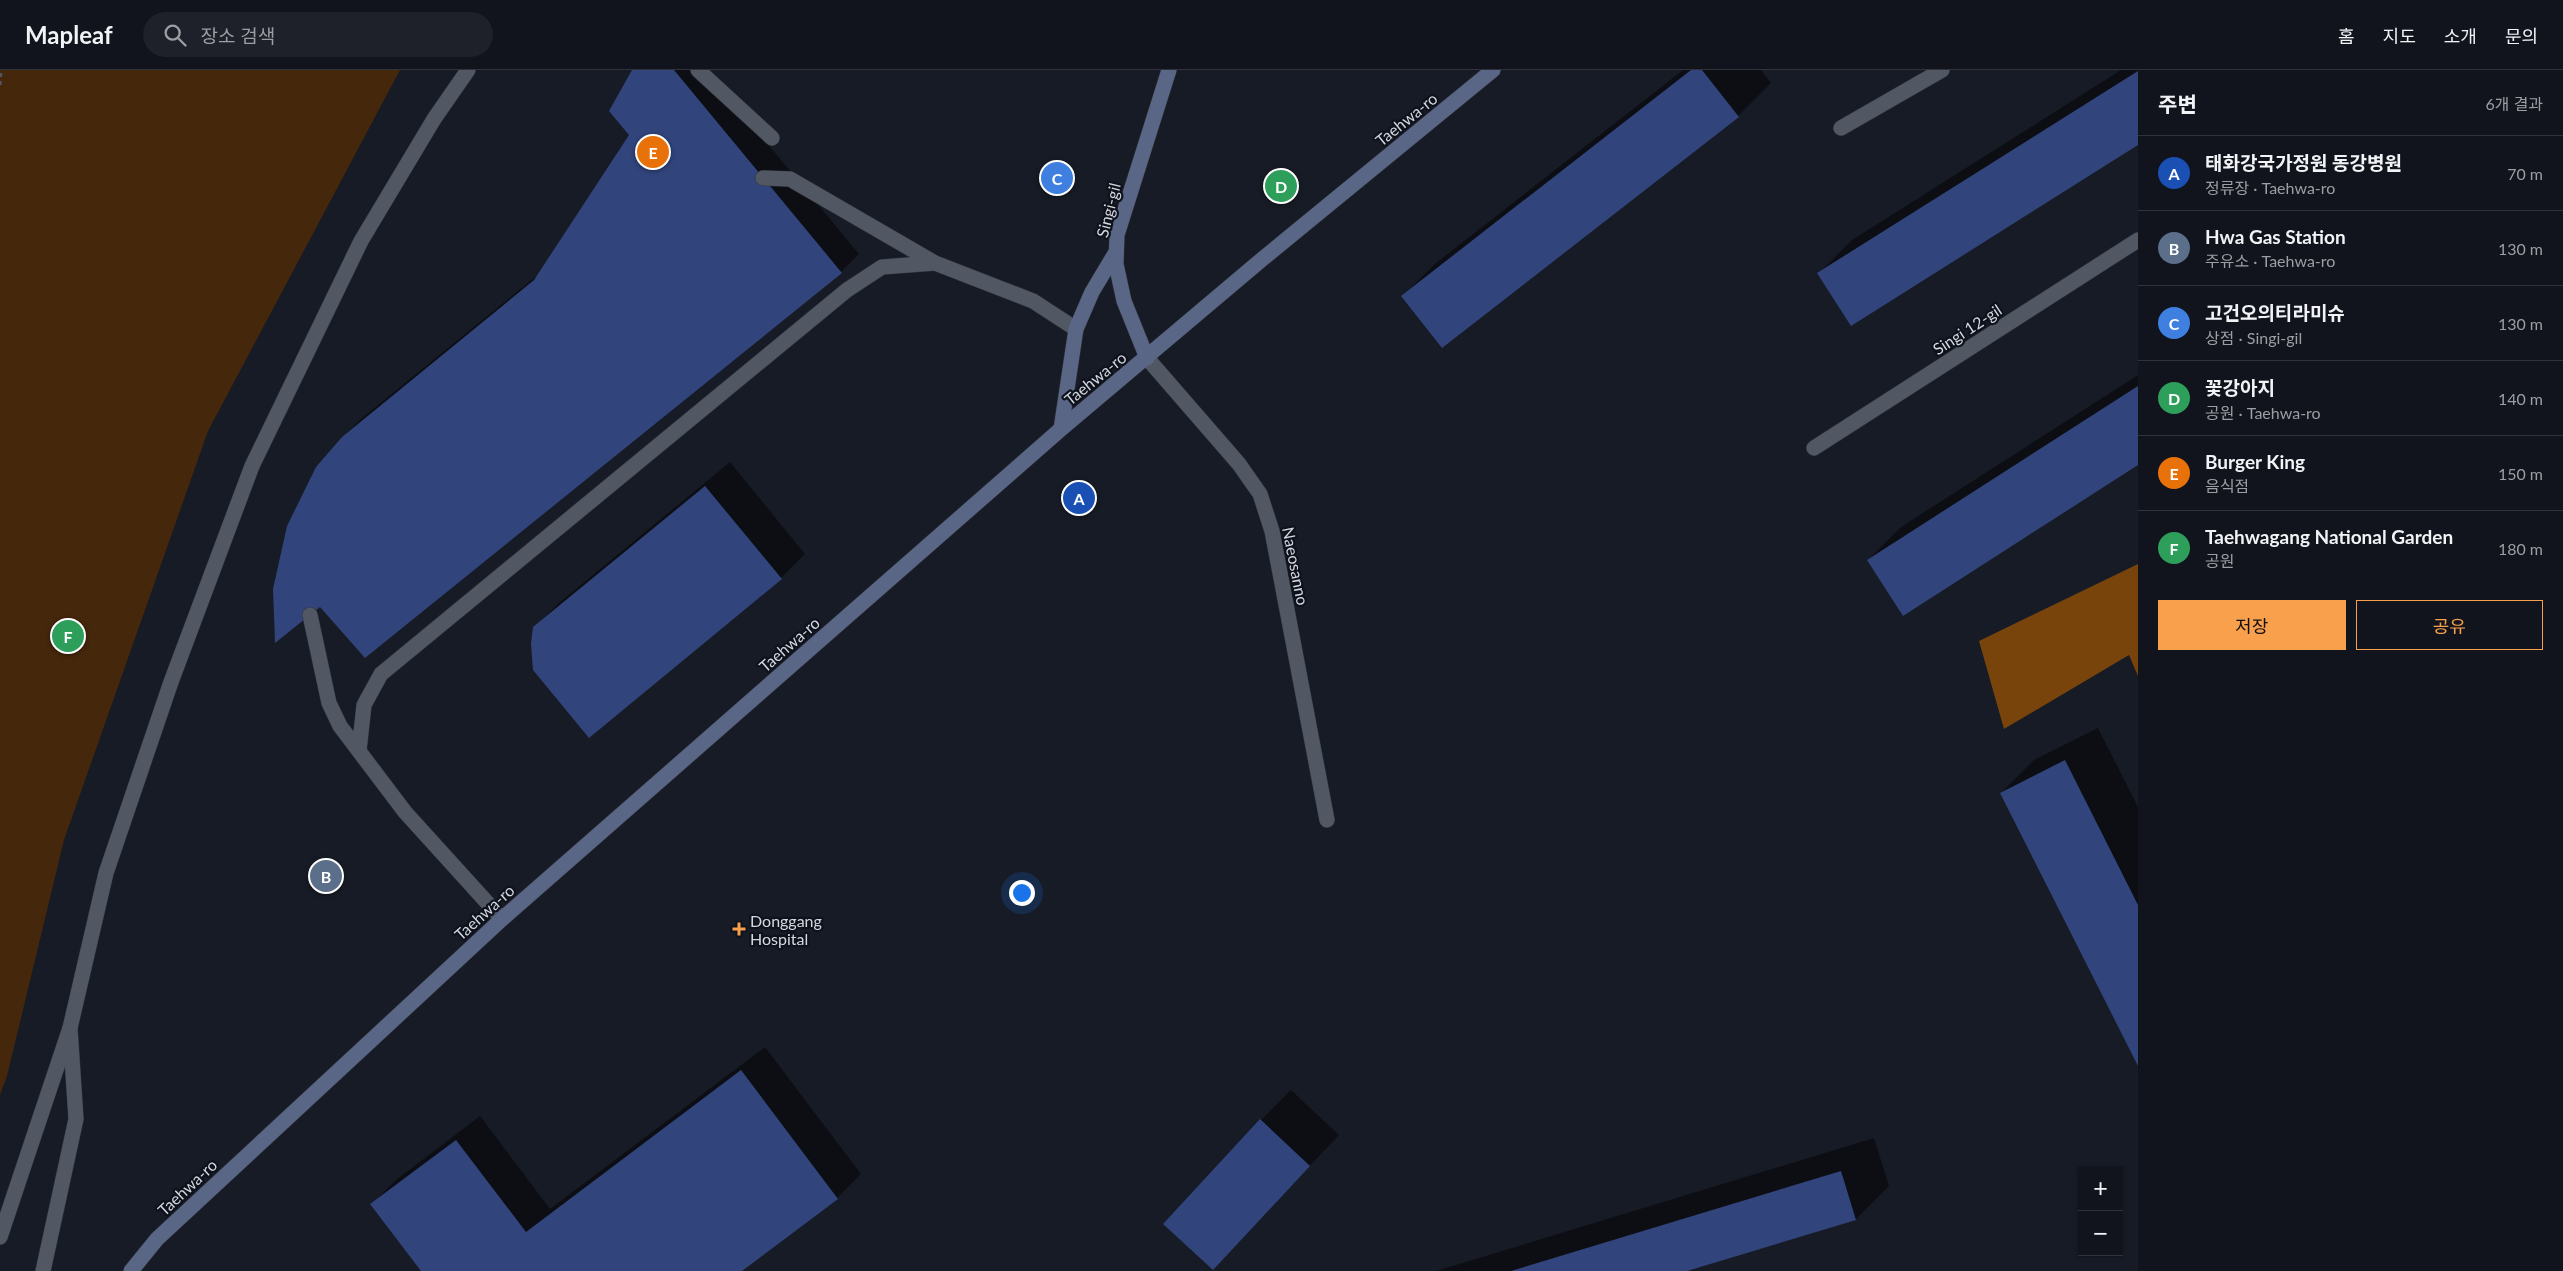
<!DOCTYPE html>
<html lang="ko">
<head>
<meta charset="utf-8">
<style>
	:root { --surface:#11141c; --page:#1e2129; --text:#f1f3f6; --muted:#9c9ea3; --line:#30333b; --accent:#f9a04c }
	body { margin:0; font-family:Lato,"Noto Sans KR",sans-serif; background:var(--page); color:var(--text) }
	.controls { position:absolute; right:15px; bottom:15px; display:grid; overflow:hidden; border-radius:0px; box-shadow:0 1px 4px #0004 }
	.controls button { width:45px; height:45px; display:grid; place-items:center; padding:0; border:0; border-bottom:1px solid var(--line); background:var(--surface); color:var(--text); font:25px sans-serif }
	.you { position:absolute; left:1021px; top:822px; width:18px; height:18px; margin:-12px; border:4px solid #fff; border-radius:50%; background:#1a73e8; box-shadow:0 0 0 8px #1a73e833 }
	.badge { display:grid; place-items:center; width:32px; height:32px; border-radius:50%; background:var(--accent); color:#fff; font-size:16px; font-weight:700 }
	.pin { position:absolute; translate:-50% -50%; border:2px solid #fff; box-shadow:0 1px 5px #0006 }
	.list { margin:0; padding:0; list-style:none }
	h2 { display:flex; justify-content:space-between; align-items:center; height:65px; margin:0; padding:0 20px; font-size:21px }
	h2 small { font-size:16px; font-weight:400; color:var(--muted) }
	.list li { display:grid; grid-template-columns:32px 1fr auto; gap:15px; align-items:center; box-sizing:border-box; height:75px; padding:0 20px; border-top:1px solid var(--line) }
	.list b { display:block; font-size:19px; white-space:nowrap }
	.list p { margin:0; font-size:16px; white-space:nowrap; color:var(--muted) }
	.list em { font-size:16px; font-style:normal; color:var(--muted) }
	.actions { display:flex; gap:10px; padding:15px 20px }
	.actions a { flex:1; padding:11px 0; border:1px solid var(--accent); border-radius:0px; text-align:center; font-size:18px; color:var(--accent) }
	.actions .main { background:var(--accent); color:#111 }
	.icon { flex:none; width:28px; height:28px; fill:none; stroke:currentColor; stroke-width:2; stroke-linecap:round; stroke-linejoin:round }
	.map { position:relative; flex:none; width:2138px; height:1201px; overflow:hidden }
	header { display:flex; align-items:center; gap:30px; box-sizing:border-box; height:70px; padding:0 25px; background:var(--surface); border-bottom:1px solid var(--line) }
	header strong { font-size:24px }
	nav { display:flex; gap:28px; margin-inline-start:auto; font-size:18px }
	.search { width:350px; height:45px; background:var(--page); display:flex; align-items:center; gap:12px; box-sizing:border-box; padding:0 18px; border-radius:28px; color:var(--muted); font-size:19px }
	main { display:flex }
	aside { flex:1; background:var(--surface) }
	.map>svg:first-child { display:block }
</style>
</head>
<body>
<header>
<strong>Mapleaf</strong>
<div class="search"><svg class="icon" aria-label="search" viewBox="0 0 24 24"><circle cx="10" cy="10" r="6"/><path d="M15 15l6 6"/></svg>장소 검색</div>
<nav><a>홈</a><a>지도</a><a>소개</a><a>문의</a></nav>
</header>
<main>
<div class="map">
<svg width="2138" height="1201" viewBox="0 0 2138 1201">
	<rect width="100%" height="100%" fill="#171b25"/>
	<path fill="#45270b" d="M0 0H400L208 361 64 770 7 1006 0 1025Z"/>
	<path fill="#78440b" d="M2138 494V606L2129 585 2004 659 1979 571Z"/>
	<path fill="#0007" d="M633 0H706L859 184 841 202 365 586 342 368 361 349 539 204 630 65Z
		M1683 0H1761L1771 13 1738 46 1403 226 1436 193Z
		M2121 0H2138V74L1819 203 1852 170Z
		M2138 305V393L1868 490 1901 457Z
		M730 392 805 484 781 508 589 666 534 558 559 533Z
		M2098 658 2138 737V993L2001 723 2034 690Z
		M765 977 861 1104 837 1128 740 1201H422L372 1134 396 1110 480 1046 550 1139Z
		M1291 1020 1339 1065 1213 1198 1261 1050Z
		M1874 1068 1889 1116 1856 1149 1682 1201H1436Z"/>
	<path fill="#31457c" d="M632 0H674L842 203 365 588 320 537 275 573 273 519 287 456 316 397 342 367 534 210 629 65 609 41Z
		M1691 0H1702L1739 47 1442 278 1401 226Z
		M2138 1V75L1851 256 1817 203Z
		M2138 316V395L1903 546 1867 490Z
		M705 416 782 509 589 668 533 600 531 573 533 557Z
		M2065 690 2138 835V996L2000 723Z
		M741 1000 838 1129 742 1201H421L370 1134 456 1070 526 1162Z
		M1260 1049 1310 1096 1213 1200 1163 1154Z
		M1841 1101 1856 1150 1687 1201H1511Z"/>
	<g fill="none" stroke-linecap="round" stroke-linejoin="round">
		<g stroke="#32343c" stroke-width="16">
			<path id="lane" d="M698 0 772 68
				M1841 58 1942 0
				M763 108 790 109 935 193 1033 231 1076 259
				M310 545 329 633 340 656 405 742 502 849
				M359 681 364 635 381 604 847 220 882 197 935 193
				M0 1167 70 958 76 1049 43 1201"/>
		</g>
		<g stroke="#32343c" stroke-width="16">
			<path id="street" d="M1147 288 1239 394 1260 424 1272 461 1327 750
				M1814 378 2138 170
				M70 958 106 803 171 612 252 396 361 171 434 49 468 0"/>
		</g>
		<g stroke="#32343c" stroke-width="16">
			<path id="secondary" d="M1147 288 1124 231 1116 194 1117 165 1169 0
				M1061 359 1076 259 1092 222 1116 182
				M131 1201 157 1169 502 849 1061 359 1260 191 1493 0"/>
		</g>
		<path stroke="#535760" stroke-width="3" stroke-dasharray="4 4" stroke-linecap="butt" d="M0 15 1 0"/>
		<use href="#lane" stroke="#515763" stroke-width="15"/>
		<use href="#street" stroke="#515763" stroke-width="15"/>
		<use href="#secondary" stroke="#596686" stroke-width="15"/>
	</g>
	<path fill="#f9a04c" stroke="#0e121c" stroke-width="2" d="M736.5 851.5h5v5h5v5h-5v5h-5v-5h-5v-5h5z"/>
	<g text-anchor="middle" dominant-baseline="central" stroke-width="4.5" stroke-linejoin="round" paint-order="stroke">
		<g font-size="16" fill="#d5d8df" stroke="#0e121c">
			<text transform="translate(1406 49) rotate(-39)">Taehwa-ro</text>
			<text transform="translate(1108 140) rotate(-76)">Singi-gil</text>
			<text transform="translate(1967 259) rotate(-33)">Singi 12-gil</text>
			<text transform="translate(1095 308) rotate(-39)">Taehwa-ro</text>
			<text transform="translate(1296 496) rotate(79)">Naeosanno</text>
			<text transform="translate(789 574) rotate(-41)">Taehwa-ro</text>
			<text transform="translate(484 842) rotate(-42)">Taehwa-ro</text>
			<text transform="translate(187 1117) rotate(-43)">Taehwa-ro</text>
		</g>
		<g font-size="16" fill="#d5d8df" stroke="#0e121c" text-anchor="start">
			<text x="750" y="850">Donggang<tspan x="750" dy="18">Hospital</tspan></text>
		</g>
	</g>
</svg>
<div class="controls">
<button>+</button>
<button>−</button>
</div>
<div class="you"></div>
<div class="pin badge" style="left:1079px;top:428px;background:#1a4fb4">A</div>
<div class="pin badge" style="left:326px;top:806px;background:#5c6f8a">B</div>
<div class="pin badge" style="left:1057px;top:108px;background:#3f7fe0">C</div>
<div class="pin badge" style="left:1281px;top:116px;background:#2e9e5b">D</div>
<div class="pin badge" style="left:653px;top:82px;background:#e8710a">E</div>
<div class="pin badge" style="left:68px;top:566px;background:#2e9e5b">F</div>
</div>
<aside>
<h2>주변<small>6개 결과</small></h2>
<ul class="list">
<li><span class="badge" style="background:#1a4fb4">A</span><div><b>태화강국가정원 동강병원</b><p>정류장 · Taehwa-ro</p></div><em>70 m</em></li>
<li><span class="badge" style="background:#5c6f8a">B</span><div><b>Hwa Gas Station</b><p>주유소 · Taehwa-ro</p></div><em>130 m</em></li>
<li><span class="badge" style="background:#3f7fe0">C</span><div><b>고건오의티라미슈</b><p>상점 · Singi-gil</p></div><em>130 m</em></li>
<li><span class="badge" style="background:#2e9e5b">D</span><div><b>꽃강아지</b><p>공원 · Taehwa-ro</p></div><em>140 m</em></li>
<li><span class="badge" style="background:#e8710a">E</span><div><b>Burger King</b><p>음식점</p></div><em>150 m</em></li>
<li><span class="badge" style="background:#2e9e5b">F</span><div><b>Taehwagang National Garden</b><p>공원</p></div><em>180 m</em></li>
</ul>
<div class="actions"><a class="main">저장</a><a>공유</a></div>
</aside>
</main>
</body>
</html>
